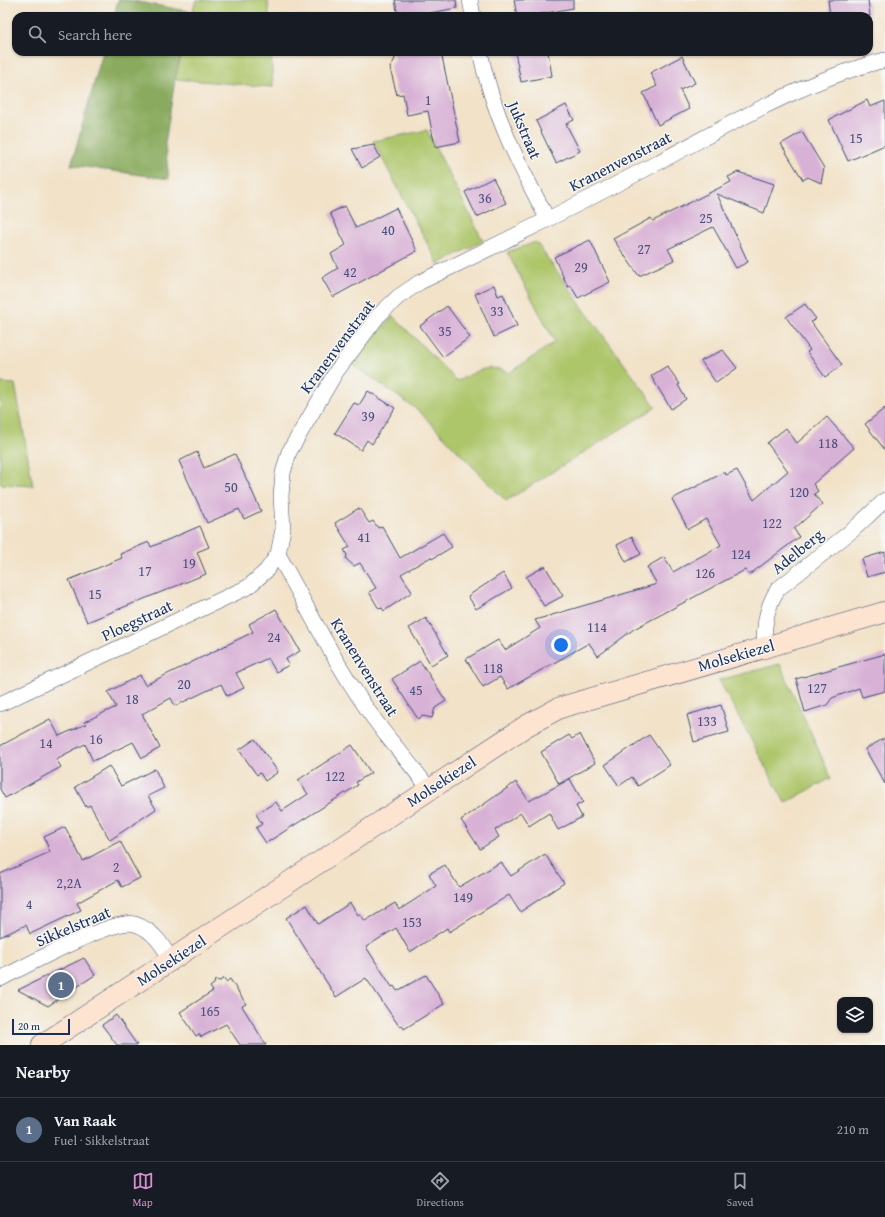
<!DOCTYPE html>
<html lang="en">
<head>
<meta charset="utf-8">
<style>
	:root { --surface:#171b24; --page:#242831; --text:#f1f3f6; --muted:#9ea1a6; --line:#363941; --accent:#d690ce }
	body { margin:0; font-family:"Gentium Book Plus",serif; background:var(--page); color:var(--text) }
	.controls { position:absolute; right:12px; bottom:12px; display:grid; overflow:hidden; border-radius:8px; box-shadow:0 1px 3px #0004 }
	.controls button { width:36px; height:36px; display:grid; place-items:center; padding:0; border:0; border-bottom:1px solid var(--line); background:var(--surface); color:var(--text); font:20px sans-serif }
	.scale { position:absolute; left:12px; bottom:10px; width:58px; box-sizing:border-box; padding-left:4px; border:2px solid #1b2f5e; border-top:0; font-size:11px; line-height:14px; white-space:nowrap; color:#1b2f5e; -webkit-text-stroke:3px #f6f6f2; paint-order:stroke }
	.you { position:absolute; left:561px; top:645px; width:14px; height:14px; margin:-10px; border:3px solid #fff; border-radius:50%; background:#1a73e8; box-shadow:0 0 0 6px #1a73e833 }
	.badge { display:grid; place-items:center; width:26px; height:26px; border-radius:50%; background:var(--accent); color:#fff; font-size:13px; font-weight:700 }
	.pin { position:absolute; translate:-50% -50%; border:2px solid #fff; box-shadow:0 1px 4px #0006 }
	.list { margin:0; padding:0; list-style:none }
	h2 { display:flex; justify-content:space-between; align-items:center; height:52px; margin:0; padding:0 16px; font-size:17px }
	h2 small { font-size:13px; font-weight:400; color:var(--muted) }
	.list li { display:grid; grid-template-columns:26px 1fr auto; gap:12px; align-items:center; box-sizing:border-box; height:64px; padding:0 16px; border-top:1px solid var(--line) }
	.list b { display:block; font-size:15px; white-space:nowrap }
	.list p { margin:0; font-size:13px; white-space:nowrap; color:var(--muted) }
	.list em { font-size:13px; font-style:normal; color:var(--muted) }
	.icon { flex:none; width:22px; height:22px; fill:none; stroke:currentColor; stroke-width:2; stroke-linecap:round; stroke-linejoin:round }
	.map { position:relative; flex:none; width:885px; height:1045px; overflow:hidden }
	.search { position:absolute; background:var(--surface); box-shadow:0 1px 3px #0004; left:12px; right:12px; top:12px; height:44px; display:flex; align-items:center; gap:10px; box-sizing:border-box; padding:0 14px; border-radius:12px; color:var(--muted); font-size:15px }
	.sheet { height:116px; background:var(--surface) }
	nav { display:flex; justify-content:space-around; align-items:center; box-sizing:border-box; height:56px; border-top:1px solid var(--line); background:var(--surface); font-size:11px; color:var(--muted) }
	nav a { display:grid; justify-items:center; gap:2px }
	nav .on { color:var(--accent) }
	.map>svg:first-child { display:block }
</style>
</head>
<body>
<div class="map">
<svg width="885" height="1045" viewBox="0 0 885 1045">
	<rect width="100%" height="100%" fill="#f6f6f2"/>
	<filter id="ink" filterUnits="userSpaceOnUse"><feTurbulence type="fractalNoise" baseFrequency=".025" numOctaves="2"/><feDisplacementMap in="SourceGraphic" scale="8" xChannelSelector="R" yChannelSelector="G"/><feConvolveMatrix kernelMatrix="1 2 1 2 8 2 1 2 1" color-interpolation-filters="sRGB"/></filter>
	<filter id="wash" filterUnits="userSpaceOnUse"><feTurbulence type="fractalNoise" baseFrequency=".012" numOctaves="4" result="noise"/><feDisplacementMap in="SourceGraphic" scale="16" xChannelSelector="R" yChannelSelector="G"/><feGaussianBlur stdDeviation="0.9" result="paint"/><feColorMatrix in="noise" values="0 0 0 0 0 0 0 0 0 0 0 0 0 0 0 0 0 1.4 0 .05"/><feComposite in="paint" operator="in"/></filter>
	<g filter="url(#wash)">
		<rect width="100%" height="100%" fill="#f2e2c8"/>
		<path fill="#aec66b" stroke="#647a64" d="M196 0H268L269 16H191Z
			M182 52H271L273 87 175 79Z
			M427 130 483 241 438 264 373 141Z
			M536 242 580 304 656 407 506 501 419 411 352 364 366 346 393 316 457 381C477 372 487 362 509 373L555 342 507 252Z
			M0 383 15 384 33 486 0 484Z
			M780 664 831 778 785 803 719 680Z"/>
		<path fill="#8aab5f" stroke="#526d5e" d="M118 0H128L193 12 191 16H114Z
			M103 52H182L175 79 165 144 169 179 71 165Z"/>
		<g id="blocks">
			<path fill="#d8b1d6" d="M395 0H456L457 8 414 16H398Z
				M514 0H573V8L530 16H517Z
				M828 0H868L870 16H830Z
				M393 52H441L460 142 435 147 428 111 407 115 403 94 397 95 390 68 395 59Z
				M515 52H548L552 76 521 82Z
				M682 56 695 83 680 90 689 109 658 125 643 93 657 86 650 73Z
				M867 100 870 107 885 101V145L848 161 829 120Z
				M566 105 574 120 566 124 580 151 556 163 536 121Z
				M802 132 824 168 821 183 808 177 803 180 781 144Z
				M374 145 380 157 362 168 352 149Z
				M738 172 774 184 764 213 717 194 748 262 736 268 713 227 668 249 674 260 639 276 613 239 651 218 653 221 731 182 728 177Z
				M493 178 506 203 477 217 465 192Z
				M345 206 356 228 396 208 417 251 333 297 322 278 338 268 331 254 346 245 330 213Z
				M590 240 610 282 578 298 571 286 568 287 554 257Z
				M494 285 498 296 503 294 517 326 494 337 475 294Z
				M805 304 816 319 811 322 842 365 825 377 807 352 810 350 786 317Z
				M447 306 470 337 443 357 420 326Z
				M723 350 737 368 716 383 701 361Z
				M667 366 680 384 678 385 686 399 671 409 651 376Z
				M368 391 395 408 372 444 367 440 361 450 335 433 354 403 359 405Z
				M885 408V450L865 424Z
				M827 417 854 448 813 484 818 491 814 494 822 504 794 529 799 537 749 575 745 570 634 629 598 656 589 643 508 689 500 677 483 687 466 659 498 640 505 650 540 628 535 620 657 584 647 567 664 557 673 572 721 545 706 519 688 529 672 499 725 472 726 475 737 470 754 500 788 471 767 443 786 428 797 443Z
				M197 452 204 468 235 454 261 511 244 519 239 509 207 523 179 461Z
				M359 508 369 523 373 521 378 528 382 526 400 558 443 533 452 547 432 559 431 557 401 574 412 592 384 611 382 608 379 609 369 592 376 588 360 563 354 566 346 559 347 555 344 550 350 547 335 523Z
				M200 526 209 547 197 552 206 574 87 622 69 580 122 558 120 554 149 542 151 547Z
				M632 537 641 554 626 562 617 545Z
				M885 552V572L867 577 862 559Z
				M545 566 563 596 544 606 526 577Z
				M503 573 512 588 476 609 468 596Z
				M276 609 300 651 286 659 289 665 276 672 268 658 236 673 244 688 227 696 221 684 175 706 171 698 142 714 160 748 142 758 133 742 93 761 85 744 56 759 61 767 5 798 0 789V746L50 719 59 736 86 724 84 722 116 707 108 692 140 675 145 685 180 668 253 632 249 624Z
				M426 618 448 655 431 665 409 628Z
				M885 654V691L862 697 859 688 832 698 827 705 805 712 796 679Z
				M420 661 446 701 435 708 432 718 423 716 418 719 392 679Z
				M721 705 729 732 694 742 687 715Z
				M580 734 595 763 559 784 541 752 569 735 572 739Z
				M649 735 670 765 638 786 632 777 619 786 605 765Z
				M885 738V784L865 749Z
				M255 739 278 772 265 781 260 773 257 775 239 750Z
				M352 745 371 773 356 782 358 785 266 843 256 828 262 824 256 814 276 802 282 811 308 794 298 780Z
				M109 766 121 786 155 769 164 788 148 796 156 809 110 840 90 805 86 807 75 787Z
				M570 779 583 802 576 806 582 817 558 830 549 813 529 826 521 813 495 830 499 837 480 849 461 820 516 782 529 801Z
				M65 827 83 861 120 841 140 878 122 887 118 880 77 903 81 910 30 934 26 925 0 937V874L50 852 44 837Z
				M545 854 564 883 520 912 509 895 449 932 447 928 410 952 396 928 366 947 392 987 394 986 397 991 426 975 444 1004 404 1029 402 1025 399 1026 366 978 336 997 286 918 307 905 318 924 350 903 358 915 360 914 365 921 395 903 399 910 436 886 429 874 445 865 459 887 501 862 511 876Z
				M84 958 95 975 48 1006 18 990Z
				M224 978 226 982 230 979 246 1004 242 1006 266 1045H240L226 1024 201 1037 199 1034 196 1036 180 1012 213 991 210 987 214 984 215 980 220 981Z
				M116 1015 137 1045H117L102 1025Z"/>
		</g>
	</g>
	<g filter="url(#ink)">
		<use href="#blocks" fill-opacity="0" stroke="#3b4a6e" stroke-width="1"/>
		<g fill="none" stroke-linecap="round" stroke-linejoin="round">
			<g stroke="#3b4a6e" stroke-width="16">
				<path id="street" d="M470 0 473 16
					M480 52C493 114 518 163 547 218
					M764 647C764 626 766 607 778 589L854 529 885 500
					M0 704 248 587 266 571 278 554
					M429 789C414 768 396 748 380 727 340 674 310 612 278 554L283 529 281 496 283 473 289 452 336 372 378 316 398 297 420 282C500 244 579 204 657 163 731 124 804 80 885 60
					M0 979C24 967 114 917 135 924 153 930 162 944 171 960"/>
			</g>
			<g stroke="#3b4a6e" stroke-width="22">
				<path id="secondary" d="M42 1045 526 726 559 708 885 612"/>
			</g>
			<use href="#street" stroke="#fff" stroke-width="15"/>
			<use href="#secondary" stroke="#fde4d1" stroke-width="21"/>
		</g>
	</g>
	<g text-anchor="middle" dominant-baseline="central" stroke-width="3" stroke-linejoin="round" paint-order="stroke">
		<g font-size="14" fill="#4a507c">
			<text x="428" y="100">1</text>
			<text x="856" y="138">15</text>
			<text x="485" y="198">36</text>
			<text x="706" y="218">25</text>
			<text x="388" y="230">40</text>
			<text x="644" y="249">27</text>
			<text x="581" y="267">29</text>
			<text x="350" y="272">42</text>
			<text x="497" y="311">33</text>
			<text x="445" y="331">35</text>
			<text x="368" y="416">39</text>
			<text x="828" y="443">118</text>
			<text x="231" y="487">50</text>
			<text x="799" y="492">120</text>
			<text x="772" y="523">122</text>
			<text x="364" y="537">41</text>
			<text x="741" y="554">124</text>
			<text x="189" y="563">19</text>
			<text x="145" y="571">17</text>
			<text x="705" y="573">126</text>
			<text x="95" y="594">15</text>
			<text x="597" y="627">114</text>
			<text x="274" y="637">24</text>
			<text x="493" y="668">118</text>
			<text x="184" y="684">20</text>
			<text x="817" y="688">127</text>
			<text x="416" y="690">45</text>
			<text x="132" y="699">18</text>
			<text x="707" y="721">133</text>
			<text x="96" y="739">16</text>
			<text x="46" y="743">14</text>
			<text x="335" y="776">122</text>
			<text x="116" y="867">2</text>
			<text x="69" y="883">2,2A</text>
			<text x="463" y="897">149</text>
			<text x="29" y="904">4</text>
			<text x="412" y="922">153</text>
			<text x="210" y="1011">165</text>
		</g>
		<g font-size="16" fill="#1b2f5e" stroke="#f6f6f2">
			<text transform="translate(525 130) rotate(67)">Jukstraat</text>
			<text transform="translate(620 161) rotate(-27)">Kranenvenstraat</text>
			<text transform="translate(337 346) rotate(-53)">Kranenvenstraat</text>
			<text transform="translate(797 551) rotate(-39)">Adelberg</text>
			<text transform="translate(137 620) rotate(-25)">Ploegstraat</text>
			<text transform="translate(736 655) rotate(-16)">Molsekiezel</text>
			<text transform="translate(365 667) rotate(58)">Kranenvenstraat</text>
			<text transform="translate(441 781) rotate(-33)">Molsekiezel</text>
			<text transform="translate(73 926) rotate(-23)">Sikkelstraat</text>
			<text transform="translate(171 960) rotate(-33)">Molsekiezel</text>
		</g>
	</g>
</svg>
<div class="controls">
<button><svg class="icon" aria-label="layers" viewBox="0 0 24 24"><path d="M12 4l9 5-9 5-9-5zM3 14l9 5 9-5"/></svg></button>
</div>
<div class="scale">20 m</div>
<div class="you"></div>
<div class="pin badge" style="left:61px;top:985px;background:#5c6f8a">1</div>
<div class="search"><svg class="icon" aria-label="search" viewBox="0 0 24 24"><circle cx="10" cy="10" r="6"/><path d="M15 15l6 6"/></svg>Search here</div>
</div>
<section class="sheet">
<h2>Nearby<small></small></h2>
<ul class="list">
<li><span class="badge" style="background:#5c6f8a">1</span><div><b>Van Raak</b><p>Fuel · Sikkelstraat</p></div><em>210 m</em></li>
</ul>
</section>
<nav>
<a class="on"><svg class="icon" aria-label="map" viewBox="0 0 24 24"><path d="M3 6l6-2 6 2 6-2v14l-6 2-6-2-6 2zM9 4v14M15 6v14"/></svg>Map</a>
<a><svg class="icon" aria-label="directions" viewBox="0 0 24 24"><path d="M12 3l9 9-9 9-9-9zM9 14v-3h6M13 9l2 2-2 2"/></svg>Directions</a>
<a><svg class="icon" aria-label="saved" viewBox="0 0 24 24"><path d="M7 4h10v16l-5-4-5 4z"/></svg>Saved</a>
</nav>
</body>
</html>
